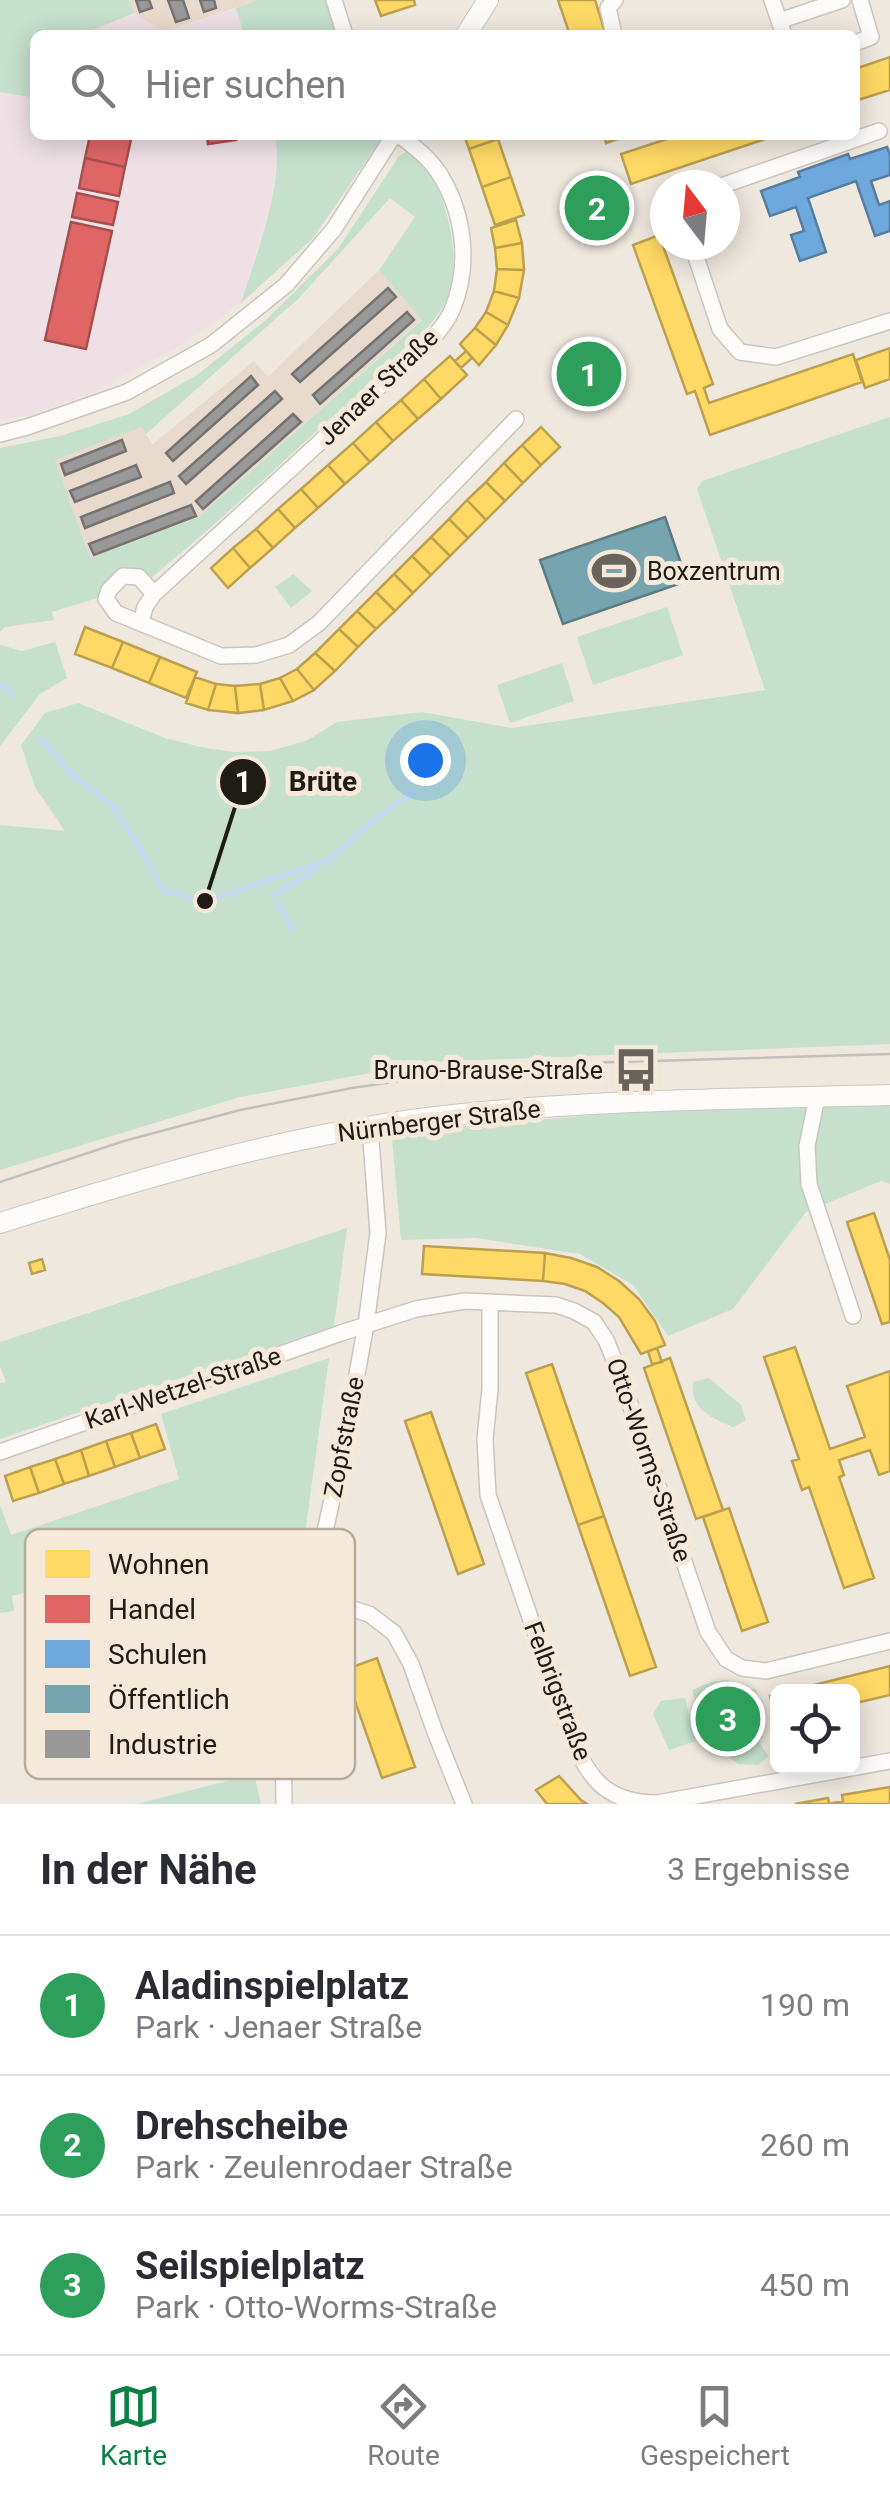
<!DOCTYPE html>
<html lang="de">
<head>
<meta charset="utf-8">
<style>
	:root { --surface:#fff; --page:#f7f7f7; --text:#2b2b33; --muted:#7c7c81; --line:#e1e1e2; --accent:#0b8043 }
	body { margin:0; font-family:Roboto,sans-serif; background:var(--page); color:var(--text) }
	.controls { position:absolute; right:30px; bottom:30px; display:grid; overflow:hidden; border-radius:15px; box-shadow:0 5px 25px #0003 }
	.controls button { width:90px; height:90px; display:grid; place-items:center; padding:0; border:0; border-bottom:2px solid var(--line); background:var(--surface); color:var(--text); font:50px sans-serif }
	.compass { position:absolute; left:650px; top:170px; width:90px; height:90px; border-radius:50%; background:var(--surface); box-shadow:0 5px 25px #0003; rotate:344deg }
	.you { position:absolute; left:425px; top:760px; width:35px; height:35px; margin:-25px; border:8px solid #fff; border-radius:50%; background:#1a73e8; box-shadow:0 0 0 15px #1a73e833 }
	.badge { display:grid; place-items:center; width:65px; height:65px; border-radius:50%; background:var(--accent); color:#fff; font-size:32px; font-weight:700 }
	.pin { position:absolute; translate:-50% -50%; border:5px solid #fff; box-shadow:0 2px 10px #0006 }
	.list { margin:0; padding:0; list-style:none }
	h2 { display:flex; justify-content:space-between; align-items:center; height:130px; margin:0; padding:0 40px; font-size:42px }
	h2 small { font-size:32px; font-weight:400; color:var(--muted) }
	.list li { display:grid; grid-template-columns:65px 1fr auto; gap:30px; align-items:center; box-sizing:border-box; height:140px; padding:0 40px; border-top:2px solid var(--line) }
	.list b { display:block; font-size:38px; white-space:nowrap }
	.list p { margin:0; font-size:32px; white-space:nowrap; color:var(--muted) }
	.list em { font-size:32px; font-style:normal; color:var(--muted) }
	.icon { flex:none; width:55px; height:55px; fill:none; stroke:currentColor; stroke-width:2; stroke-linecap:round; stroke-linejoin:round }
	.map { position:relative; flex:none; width:890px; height:1804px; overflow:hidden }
	.search { position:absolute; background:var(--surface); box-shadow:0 5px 25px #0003; left:30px; right:30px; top:30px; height:110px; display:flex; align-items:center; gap:25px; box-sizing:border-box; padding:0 35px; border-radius:15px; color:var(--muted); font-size:38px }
	.sheet { height:550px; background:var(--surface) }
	nav { display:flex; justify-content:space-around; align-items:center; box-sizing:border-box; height:140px; border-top:2px solid var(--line); background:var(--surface); font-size:28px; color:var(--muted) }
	nav a { display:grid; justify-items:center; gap:5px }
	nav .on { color:var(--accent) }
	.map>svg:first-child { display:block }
</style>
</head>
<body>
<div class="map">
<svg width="890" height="1804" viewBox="0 0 890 1804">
	<rect width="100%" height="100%" fill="#efe8df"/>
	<path fill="#eee0e4" d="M236 8 244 35H81L134 13 163 32Z
		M0 92 35 98V135H274L278 148 273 195 241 303 175 349 89 394 36 413 0 421Z"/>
	<path fill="#e8dacd" d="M129 0H258L163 32 134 13Z
		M379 270 422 319 199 517 90 558 55 460 142 426 152 445 254 361 268 377Z"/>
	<path fill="#c5e0cd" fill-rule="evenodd" d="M0 0H129L134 13 81 35H35V98L0 92Z
		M258 0H325L337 35H244L236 8Z
		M274 135H384L313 238 241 303C254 260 287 177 274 135Z
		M409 150C416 158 425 165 430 174 448 202 460 258 450 290 445 307 432 322 420 337L217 522 150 579 121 571 109 578 97 598 52 612 54 620 5 627 0 632V448L60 436 129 414 197 375 266 320 338 249 399 156ZM390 198 415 217 379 270 422 320 199 517 90 558 55 460 142 427 146 434 298 299Z
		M603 181 618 227 589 236 576 189Z
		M573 373a16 16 0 1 1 32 0a16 16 0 1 1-32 0Z
		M890 417V1044L430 1062 240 1097 0 1170V825L65 831 35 787 21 745 45 713 78 703 165 738 205 748 234 752 270 751 306 741 337 722 422 712 512 728 765 690 697 489 702 481Z
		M293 574 312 591 291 608 275 587Z
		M667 607 683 655 593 685 577 637Z
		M55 642 67 678 40 694 0 746V645L22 651Z
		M562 663 574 701 510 723 497 685Z
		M890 1103V1184L881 1181 806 1212 733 1309 668 1336 633 1285 580 1254 476 1238 401 1240 392 1138 414 1130 631 1112Z
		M347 1228 334 1326 0 1439V1383L6 1382 0 1366V1342Z
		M329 1358 302 1556 224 1546 113 1576 109 1562 47 1586 12 1596 14 1611 0 1613V1505L11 1535 179 1479 161 1414Z
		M709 1378 741 1405 746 1420 733 1427C710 1417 690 1409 693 1382Z
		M728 1680 743 1690 756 1689C759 1717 747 1731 769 1756L758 1765 738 1764 725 1754 713 1734 704 1728 692 1690 711 1682Z
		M685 1698 696 1741 669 1750 653 1714 661 1701Z
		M254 1774 261 1804H137Z"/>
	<path fill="#ffd966" stroke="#bca04e" stroke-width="2.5" d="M375 0H414L415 5 381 16Z
		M558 0H595L606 35H570Z
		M890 57V90L855 101V69Z
		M464 135H496L498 139 469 149Z
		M604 135H629L606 143Z
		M679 135H777L631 184 621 154Z
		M498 139 511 177 482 187 469 149Z
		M511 177 524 215 495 225 482 187Z
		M516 220 522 243 495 248 491 228Z
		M659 235 713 384 704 388 709 403 853 354 862 382 710 435 695 391 687 394 633 245Z
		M522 243 524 270 497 269 495 248Z
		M497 269 524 270 519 298 494 291Z
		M494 291 519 298 508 325 486 312Z
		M486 312 508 325 496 345 475 328Z
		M475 328 496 345 479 365 460 344Z
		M890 348V379L865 388 856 360Z
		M466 351 472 358 461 368 455 361Z
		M450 356 467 375 441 399 424 379Z
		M424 379 441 399 418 419 401 400Z
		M401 400 418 419 393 441 376 422Z
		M376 422 393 441 370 462 353 443Z
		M541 427 560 447 541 465 522 445Z
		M353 443 370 462 345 484 328 465Z
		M522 445 541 465 523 483 504 463Z
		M504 463 523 483 505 501 486 482Z
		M328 465 345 484 318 508 301 489Z
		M486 482 505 501 486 520 467 500Z
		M301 489 318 508 295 528 278 509Z
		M467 500 486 520 468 538 449 519Z
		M278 509 295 528 273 548 256 529Z
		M449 519 468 538 450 556 431 537Z
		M256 529 273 548 250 568 233 548Z
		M431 537 450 556 431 575 412 556Z
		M233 548 250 568 228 588 211 568Z
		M412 556 431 575 413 593 394 574Z
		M394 574 413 593 395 611 376 592Z
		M376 592 395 611 376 629 357 611Z
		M357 611 376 629 358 647 339 629Z
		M85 627 123 642 112 668 75 654Z
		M339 629 358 647 335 671 315 653Z
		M123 642 160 657 149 683 112 668Z
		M315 653 335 671 314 690 297 669Z
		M160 657 197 672 186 698 149 683Z
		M297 669 314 690 293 701 280 678Z
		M195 677 216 684 208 710 186 703Z
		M280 678 293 701 264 710 260 684Z
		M216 684 235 686 238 713 208 710Z
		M260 684 264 710 238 713 235 686Z
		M874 1213 890 1260V1322L882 1324 847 1222Z
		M424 1246 545 1253 543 1281 422 1274Z
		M545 1253 571 1258 597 1267 619 1281 639 1299 655 1321 665 1345 641 1354 619 1317 603 1303 585 1291 565 1284 543 1281Z
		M42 1259 45 1270 32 1274 29 1263Z
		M795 1347 830 1449 865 1437 847 1386 890 1371V1471L879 1475 870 1450 839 1460 844 1475 839 1477 874 1578 844 1588 809 1487 802 1490 792 1461 799 1459 764 1357Z
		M657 1348 662 1362 652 1364 648 1351Z
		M670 1358 723 1510 696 1519 644 1368Z
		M552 1364 604 1516 578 1525 526 1373Z
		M431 1412 484 1564 458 1574 405 1421Z
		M156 1424 165 1449 140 1458 131 1433Z
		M131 1433 140 1458 115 1467 106 1441Z
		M106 1441 115 1467 89 1476 81 1450Z
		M81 1450 89 1476 64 1484 55 1459Z
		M55 1459 64 1484 39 1493 30 1467Z
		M30 1467 39 1493 13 1501 5 1476Z
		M729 1508 768 1622 742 1631 703 1517Z
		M604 1516 656 1667 630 1676 578 1525Z
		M377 1658 415 1767 382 1778 344 1670Z
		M890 1666V1695L852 1704V1692H786Z
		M778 1694V1723H776L770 1696Z
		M559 1776 581 1800 587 1804H547L536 1790Z
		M890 1787V1804H795L828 1798 829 1804 843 1801 842 1795Z"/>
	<path fill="#e06666" stroke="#a6504e" stroke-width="2.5" d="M90 135H132L125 167 85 158Z
		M207 135H236V140L208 144Z
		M85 158 125 167 119 196 79 188Z
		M77 193 118 202 113 225 72 217Z
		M71 222 112 231 86 349 45 340Z"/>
	<path fill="#6fa8dc" stroke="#577ea0" stroke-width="2.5" d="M887 147 890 155V175L871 181 879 205 890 201V231L875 236 856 181 808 198 826 252 800 261 791 235 804 231 796 207 770 216 761 191 800 177 798 172 848 154 850 159Z"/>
	<path fill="#76a5af" stroke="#5c7c81" stroke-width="2.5" d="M665 517 687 581 563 624 540 560Z"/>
	<path fill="#999" stroke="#747371" stroke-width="2.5" d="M136 0H149L152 8 140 12Z
		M168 0H183L189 18 176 22Z
		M200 0H214L216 8 204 12Z
		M388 288 396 297 300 382 292 374Z
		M407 312 414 320 320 404 313 395Z
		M251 376 258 385 173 461 166 453Z
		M275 391 282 399 186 484 179 476Z
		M293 414 301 422 203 509 196 501Z
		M122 440 126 451 65 475 61 464Z
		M136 465 141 477 75 502 70 491Z
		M170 482 174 493 85 528 81 517Z
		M191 505 196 516 94 555 89 544Z"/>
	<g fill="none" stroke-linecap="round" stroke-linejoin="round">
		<path stroke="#c8d8f3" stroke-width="5" d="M0 684 14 695
			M41 738 69 772 114 807 147 860 162 890 205 901 318 864 331 858 376 819 413 792
			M274 895 310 874 316 866
			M277 902 293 929"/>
		<g stroke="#cbc5bf" stroke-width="18">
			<path id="minor" d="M334 0 345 35
				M772 0 784 35
				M779 21 842 0
				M614 35 608 8 615 0
				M855 43 871 37 860 0
				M724 185 879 131
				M692 245 720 329 740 352 776 357 890 321
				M0 434 27 427 127 392 211 345 286 285 334 229 394 135
				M154 594 139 577 123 576 109 590 106 599 116 613 221 656 256 655 289 645 319 623 516 419
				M141 622 145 607 154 594C229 525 305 457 379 387 402 366 440 338 452 310 470 268 465 217 442 178 432 160 415 147 399 135
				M817 1097 807 1146 809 1184 853 1316
				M490 1302V1389L485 1439 488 1495 568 1728C586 1774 602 1803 657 1803L890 1761
				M0 1452 341 1333 416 1309 465 1301 556 1305 574 1311 594 1322 606 1340 618 1369 708 1632 726 1659 742 1668 766 1671 890 1641
				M311 1596 369 1614 394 1633 411 1664 435 1732 464 1804
				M284 1804 283 1733 287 1704 344 1445 366 1325 378 1233 370 1127"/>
		</g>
		<g stroke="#cbc5bf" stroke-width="22">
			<path id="tertiary" d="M466 35 488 0
				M0 1223C143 1178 286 1135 435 1117 586 1099 738 1099 890 1095"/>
		</g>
		<use href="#minor" stroke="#fdfcfa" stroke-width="15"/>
		<use href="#tertiary" stroke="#fdfcfa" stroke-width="20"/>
		<path stroke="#c2c0be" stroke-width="2.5" d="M0 1182 124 1141 240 1110 352 1088 454 1073 548 1064 890 1054"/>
	</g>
	<defs>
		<g id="stadium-bare" transform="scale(3.45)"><path d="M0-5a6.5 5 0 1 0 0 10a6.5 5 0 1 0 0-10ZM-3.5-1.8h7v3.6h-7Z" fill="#68635c" stroke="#f5e9d9" stroke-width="2.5" paint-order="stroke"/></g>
		<g id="bus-bare" transform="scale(3.45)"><path d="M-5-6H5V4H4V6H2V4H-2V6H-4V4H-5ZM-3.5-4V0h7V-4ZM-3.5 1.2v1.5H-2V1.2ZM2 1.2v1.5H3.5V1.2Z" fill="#68635c" stroke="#f5e9d9" stroke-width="2.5" paint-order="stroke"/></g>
	</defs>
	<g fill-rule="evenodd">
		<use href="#stadium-bare" x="614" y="571"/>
		<use href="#bus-bare" x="636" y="1070"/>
	</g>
	<g text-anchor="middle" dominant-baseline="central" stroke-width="10" stroke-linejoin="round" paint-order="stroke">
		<g font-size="25" fill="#1f1b15" stroke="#f5e9d9">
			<text transform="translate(378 387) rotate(-44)">Jenaer Straße</text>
			<text transform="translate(439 1121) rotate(-7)">Nürnberger Straße</text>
			<text transform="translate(183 1388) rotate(-19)">Karl-Wetzel-Straße</text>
			<text transform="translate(344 1437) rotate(-79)">Zopfstraße</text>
			<text transform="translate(649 1460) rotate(71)">Otto-Worms-Straße</text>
			<text transform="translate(558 1691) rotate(69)">Felbrigstraße</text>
		</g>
		<g font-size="25" fill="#1f1b15" stroke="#f5e9d9" text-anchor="start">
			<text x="647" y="571">Boxzentrum</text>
			<text x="603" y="1070" text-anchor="end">Bruno-Brause-Straße</text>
		</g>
	</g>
	<rect x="25" y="1529" width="330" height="250" rx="15" fill="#f5e9d9" stroke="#b5ab9e" stroke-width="2.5"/>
	<rect x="45" y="1550" width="45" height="28" fill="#ffd966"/>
	<rect x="45" y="1595" width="45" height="28" fill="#e06666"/>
	<rect x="45" y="1640" width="45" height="28" fill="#6fa8dc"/>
	<rect x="45" y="1685" width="45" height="28" fill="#76a5af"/>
	<rect x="45" y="1730" width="45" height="28" fill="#999"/>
	<g font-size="28" fill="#1f1b15">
		<text x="108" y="1574">Wohnen</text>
		<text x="108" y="1619">Handel</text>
		<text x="108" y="1664">Schulen</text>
		<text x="108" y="1709">Öffentlich</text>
		<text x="108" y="1754">Industrie</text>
	</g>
	<path fill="none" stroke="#1f1b15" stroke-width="4" d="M205 901L243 782"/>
	<g fill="#1f1b15" stroke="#f5e9d9" stroke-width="4">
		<circle cx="205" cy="901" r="10"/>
		<circle cx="243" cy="782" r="25"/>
	</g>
	<g font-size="30" text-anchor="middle" font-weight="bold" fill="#fff">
		<text x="243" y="792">1</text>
	</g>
	<g font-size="28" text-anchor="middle" font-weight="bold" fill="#1f1b15" stroke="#f5e9d9" stroke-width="10" stroke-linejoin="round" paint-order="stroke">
		<text x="323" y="791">Brüte</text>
	</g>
</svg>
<div class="controls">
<button><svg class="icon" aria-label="locate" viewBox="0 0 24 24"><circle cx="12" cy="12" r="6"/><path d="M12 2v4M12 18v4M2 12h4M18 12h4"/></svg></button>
</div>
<svg class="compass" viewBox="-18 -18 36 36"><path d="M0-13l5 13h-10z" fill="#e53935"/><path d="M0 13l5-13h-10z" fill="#7c7c81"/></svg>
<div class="you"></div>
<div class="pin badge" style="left:589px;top:374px;background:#2e9e5b">1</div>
<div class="pin badge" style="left:597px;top:208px;background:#2e9e5b">2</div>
<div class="pin badge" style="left:728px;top:1719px;background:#2e9e5b">3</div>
<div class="search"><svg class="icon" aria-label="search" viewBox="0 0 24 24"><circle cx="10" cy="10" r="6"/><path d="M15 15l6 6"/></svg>Hier suchen</div>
</div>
<section class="sheet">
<h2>In der Nähe<small>3 Ergebnisse</small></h2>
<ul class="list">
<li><span class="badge" style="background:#2e9e5b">1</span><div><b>Aladinspielplatz</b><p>Park · Jenaer Straße</p></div><em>190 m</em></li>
<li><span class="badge" style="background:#2e9e5b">2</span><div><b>Drehscheibe</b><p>Park · Zeulenrodaer Straße</p></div><em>260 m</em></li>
<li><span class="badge" style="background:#2e9e5b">3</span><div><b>Seilspielplatz</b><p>Park · Otto-Worms-Straße</p></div><em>450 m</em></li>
</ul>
</section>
<nav>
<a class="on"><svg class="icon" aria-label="map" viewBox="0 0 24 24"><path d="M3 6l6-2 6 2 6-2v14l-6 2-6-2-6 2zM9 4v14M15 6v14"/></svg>Karte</a>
<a><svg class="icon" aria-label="directions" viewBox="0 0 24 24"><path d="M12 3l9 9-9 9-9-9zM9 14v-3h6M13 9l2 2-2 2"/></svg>Route</a>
<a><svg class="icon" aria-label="saved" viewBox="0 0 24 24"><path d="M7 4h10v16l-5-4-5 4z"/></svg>Gespeichert</a>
</nav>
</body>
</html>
